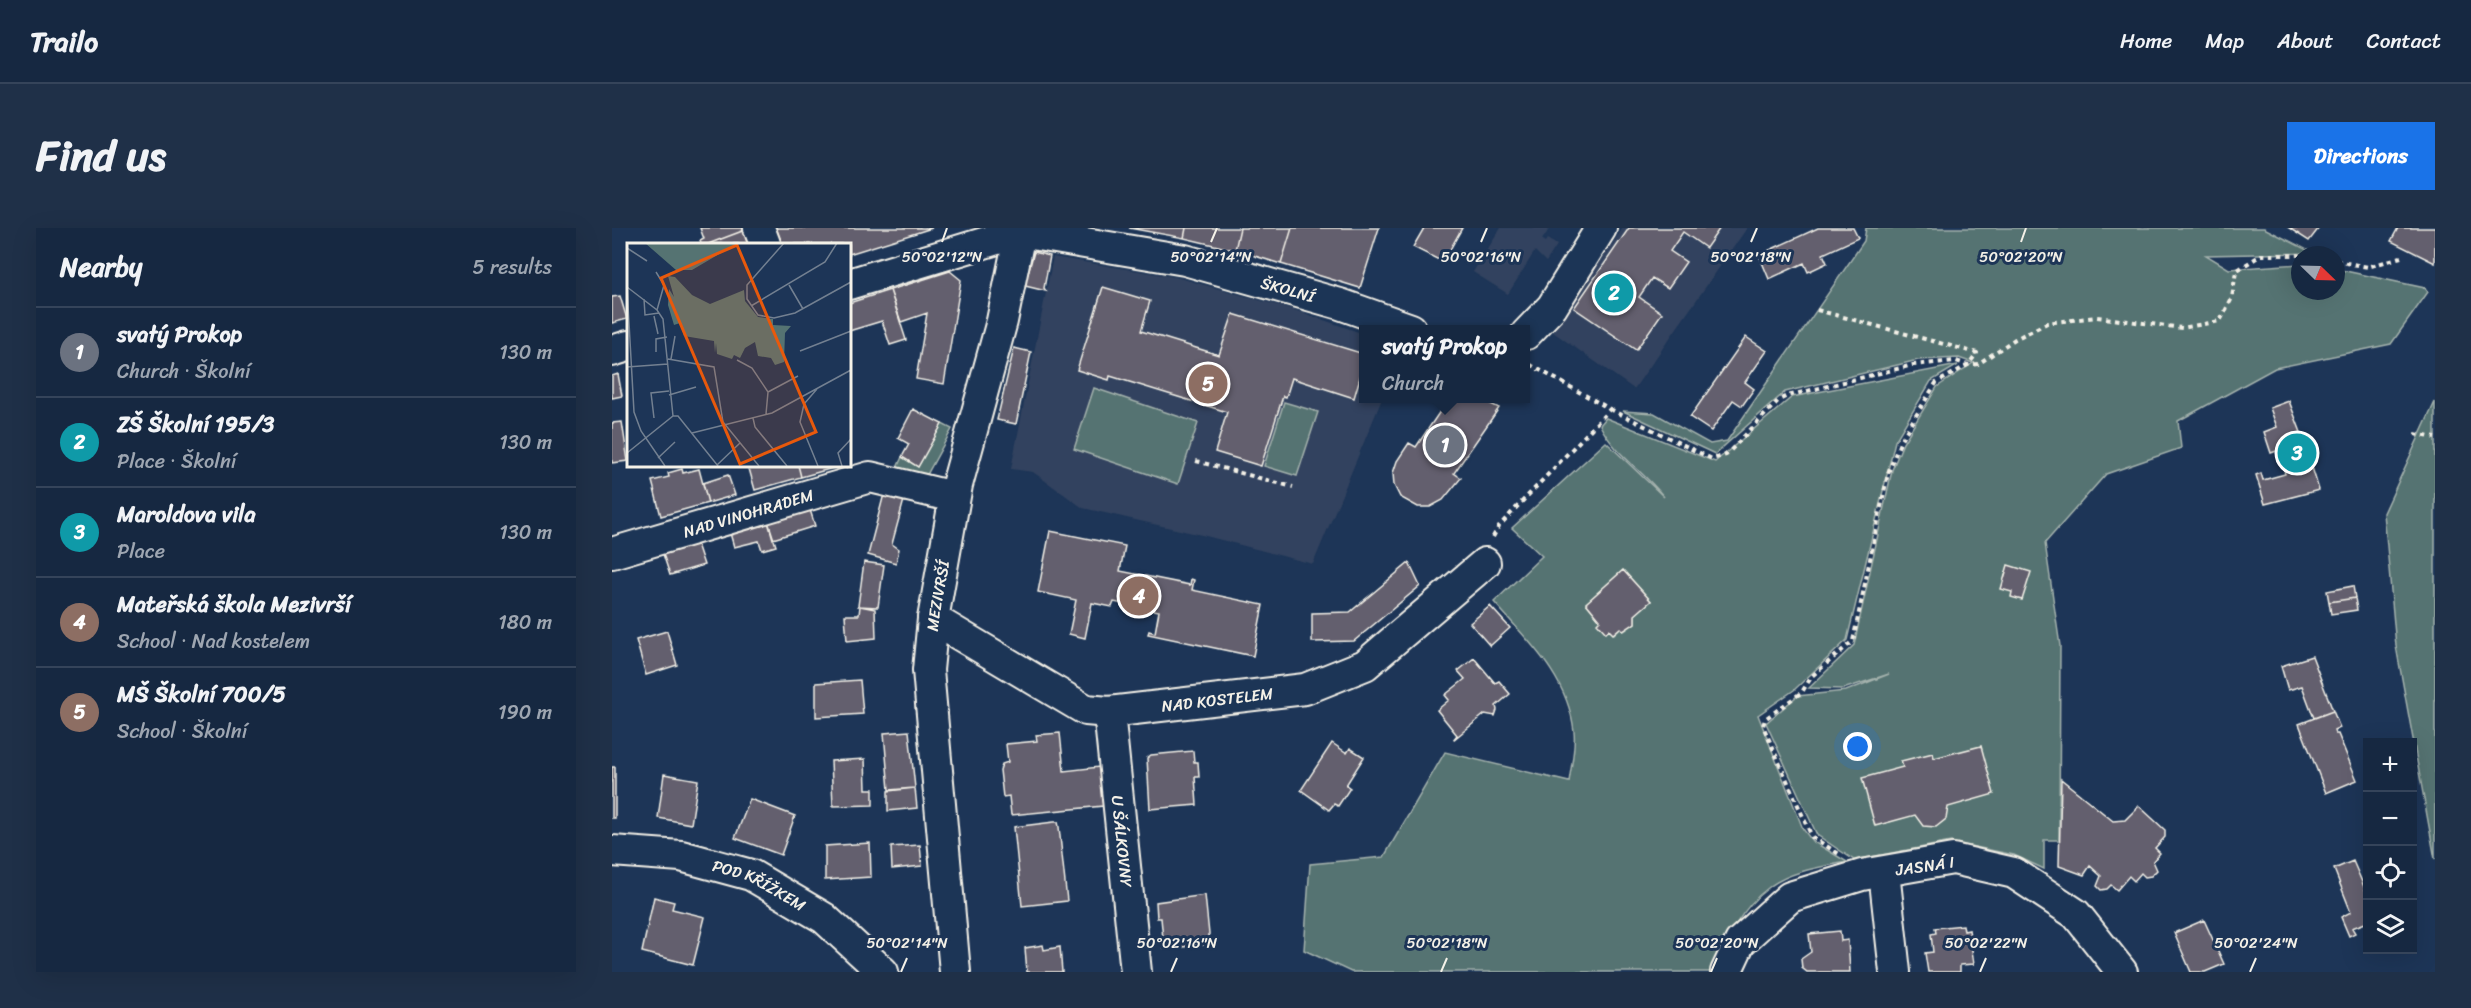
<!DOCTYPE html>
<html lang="en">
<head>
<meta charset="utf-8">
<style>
	:root { --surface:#162841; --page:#1f3048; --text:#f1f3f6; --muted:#9ea6b1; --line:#35445a; --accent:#1a73e8 }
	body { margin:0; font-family:Sriracha,sans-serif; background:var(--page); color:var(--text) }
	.controls { position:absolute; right:18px; bottom:18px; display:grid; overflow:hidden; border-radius:0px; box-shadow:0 6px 24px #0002 }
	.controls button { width:54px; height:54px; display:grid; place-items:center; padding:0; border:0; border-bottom:2px solid var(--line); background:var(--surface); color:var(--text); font:30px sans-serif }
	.compass { position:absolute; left:1679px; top:18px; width:54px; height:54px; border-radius:50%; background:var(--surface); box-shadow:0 6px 24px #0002; rotate:113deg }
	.you { position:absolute; left:1246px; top:519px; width:21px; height:21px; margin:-15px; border:4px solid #fff; border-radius:50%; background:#1a73e8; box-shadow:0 0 0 9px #1a73e833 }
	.badge { display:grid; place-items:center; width:39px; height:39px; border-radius:50%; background:var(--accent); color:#fff; font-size:20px; font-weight:700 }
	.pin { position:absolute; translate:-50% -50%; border:3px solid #fff; box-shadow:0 2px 6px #0006 }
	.popup { position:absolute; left:747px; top:97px; width:171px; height:78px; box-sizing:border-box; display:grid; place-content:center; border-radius:0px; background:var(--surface); filter:drop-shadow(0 2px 4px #0005); font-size:20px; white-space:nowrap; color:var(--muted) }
	.popup b { font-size:22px; color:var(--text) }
	.popup::after { content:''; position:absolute; left:50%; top:100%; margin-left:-12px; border:12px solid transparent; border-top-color:var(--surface) }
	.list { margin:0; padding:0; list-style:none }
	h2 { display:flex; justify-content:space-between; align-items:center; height:78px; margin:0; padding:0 24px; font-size:26px }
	h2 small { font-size:20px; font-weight:400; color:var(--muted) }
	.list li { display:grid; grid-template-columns:39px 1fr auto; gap:18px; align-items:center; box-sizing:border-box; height:90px; padding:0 24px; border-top:2px solid var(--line) }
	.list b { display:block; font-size:22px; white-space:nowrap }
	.list p { margin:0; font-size:20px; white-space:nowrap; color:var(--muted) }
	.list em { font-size:20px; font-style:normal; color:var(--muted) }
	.icon { flex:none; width:33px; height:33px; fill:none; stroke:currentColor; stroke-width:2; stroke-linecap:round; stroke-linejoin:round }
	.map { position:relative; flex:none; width:1823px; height:744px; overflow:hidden; border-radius:0px }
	header { display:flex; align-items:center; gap:36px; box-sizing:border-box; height:84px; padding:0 30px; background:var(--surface); border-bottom:2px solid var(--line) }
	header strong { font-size:28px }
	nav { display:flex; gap:33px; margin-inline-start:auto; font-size:21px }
	.intro { display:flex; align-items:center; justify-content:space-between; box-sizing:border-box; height:144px; padding:0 36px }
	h1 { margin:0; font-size:42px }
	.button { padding:15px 27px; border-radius:0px; background:var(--accent); color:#fff; font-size:21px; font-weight:700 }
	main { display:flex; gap:36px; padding:0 36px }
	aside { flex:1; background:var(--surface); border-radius:0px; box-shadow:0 6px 24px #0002 }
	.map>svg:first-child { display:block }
</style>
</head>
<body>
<header>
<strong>Trailo</strong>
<nav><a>Home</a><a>Map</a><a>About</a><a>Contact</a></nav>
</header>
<div class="intro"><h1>Find us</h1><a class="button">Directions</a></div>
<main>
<aside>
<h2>Nearby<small>5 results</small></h2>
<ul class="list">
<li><span class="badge" style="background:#6b7280">1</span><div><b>svatý Prokop</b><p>Church · Školní</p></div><em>130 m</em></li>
<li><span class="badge" style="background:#0f9aa8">2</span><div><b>ZŠ Školní 195/3</b><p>Place · Školní</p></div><em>130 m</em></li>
<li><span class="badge" style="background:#0f9aa8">3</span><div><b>Maroldova vila</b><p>Place</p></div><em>130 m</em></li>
<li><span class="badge" style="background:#8d6e63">4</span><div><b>Mateřská škola Mezivrší</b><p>School · Nad kostelem</p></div><em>180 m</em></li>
<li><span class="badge" style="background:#8d6e63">5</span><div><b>MŠ Školní 700/5</b><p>School · Školní</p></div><em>190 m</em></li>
</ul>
</aside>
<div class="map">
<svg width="1823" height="744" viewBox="0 0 1823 744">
	<rect width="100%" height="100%" fill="#1d3557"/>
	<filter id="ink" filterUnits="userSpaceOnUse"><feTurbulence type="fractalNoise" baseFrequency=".0167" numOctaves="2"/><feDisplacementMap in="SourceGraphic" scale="12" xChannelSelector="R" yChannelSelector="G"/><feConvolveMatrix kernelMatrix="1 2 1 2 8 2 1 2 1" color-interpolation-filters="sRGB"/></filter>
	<g filter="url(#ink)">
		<path fill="#32425e" d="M889 0H938L930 12 933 14 935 11 945 17 934 34 923 23 896 66 861 44Z
			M1011 0H1135L1022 161 941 104Z
			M441 29 564 49 680 81 752 106V170L770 171 701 336 594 308 471 280 421 244 399 241Z"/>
		<path fill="#557372" stroke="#a4b2ad" stroke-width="1.5" fill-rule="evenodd" d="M1254 0H1652L1701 25 1594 27 1617 41 1688 36V63H1724V41L1813 60 1816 64 1779 116 1663 140 1566 193 1569 220 1494 246 1433 315 1448 418 1447 612H1432V641L1402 627 1339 614 1242 632 1205 607 1154 495 1185 468 1234 463 1277 446 1231 461 1197 460 1242 417 1280 242 1291 215 1325 159 1361 135 1347 130 1306 132 1173 164 1103 226 1011 183 1042 185 1098 216 1115 213 1252 13Z
			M1346 137 1319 153 1283 213 1235 412 1182 462 1146 487 1191 601 1200 613 1235 634C1209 639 1177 643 1156 660 1129 680 1112 715 1099 744H739L692 722 698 636 772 629 833 524 957 554C959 538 964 520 962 503 956 449 916 413 882 374L930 328 900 300 994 214 1052 269C1032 243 1002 226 988 197L994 190 1103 234 1180 169ZM1011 342 1039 373 1023 387V395L1012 403 1008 400 1002 406 997 402 994 405 988 392 974 375Z
			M482 160 586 195 566 256 462 221Z
			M672 174 706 184 685 248 652 238Z
			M1823 174V631L1784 418 1772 285Z
			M330 196 340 201 312 252 284 242 290 229 306 239Z"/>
		<path fill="#635f6e" stroke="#f4f1e8" stroke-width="1.5" d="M88 0H132L133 2 96 16H89L88 13 92 11Z
			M164 0H320L237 26V16H170Z
			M517 0H574L572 10Z
			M574 0H628L623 22 572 10Z
			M628 0H680L669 36 623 22Z
			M680 0H767L748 60 669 36Z
			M812 0H850L831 34 801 19Z
			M1017 0H1108L1094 20 1071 4 1058 23 1074 34 1056 60 1040 50 1027 69 1050 85 1024 122 962 80Z
			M1206 0H1241L1246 10 1211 26 1215 35 1196 44 1192 35 1157 51 1147 27Z
			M1677 0H1707L1697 13Z
			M1786 0H1823V35L1779 13Z
			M133 2 138 16H96Z
			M422 24 438 28 432 60 434 63 409 57 413 55Z
			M338 43 349 52 332 156 304 151 315 85 289 94 278 62Z
			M491 59 538 73 529 103 607 127 621 86 752 126V136L742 170 680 150 674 169 671 168 649 238 603 224 615 184 498 148 497 152 465 142Z
			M278 62 294 112 278 117 270 93 237 103V75Z
			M8 68 15 91 0 95V69Z
			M1134 109 1155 123 1133 154 1142 161 1130 178 1121 172 1099 203 1078 189Z
			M402 120 419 124 404 196 385 192Z
			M6 146 10 168 0 170V148Z
			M837 170H867L887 180 842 245 849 250 831 272 818 279H806L788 269 782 257 781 245 785 233 797 215 804 219Z
			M1677 173 1690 207 1707 262 1653 276 1644 247 1649 245 1651 252 1673 246 1671 237 1677 233 1673 220 1659 225 1652 204 1665 199 1658 180Z
			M301 181 330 196 306 239 290 229 297 216 286 210Z
			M10 194 16 233 0 235V195Z
			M136 237H186L189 249 143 262Z
			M186 237H220L221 240 189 249Z
			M70 241 71 245 87 241 96 275 49 288 40 253 57 249 56 245Z
			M116 247 123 267 96 275 91 255Z
			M272 266 292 272 280 316 287 321 284 335 256 327Z
			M196 275 203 298 161 311 154 287Z
			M154 287 164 318 150 322 147 313 122 319 116 298Z
			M438 303 513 318 508 343 578 357 579 351 582 352 580 362 651 377 641 428 536 406 537 403 543 405 547 383 502 374 500 379 480 375 473 410 457 406 464 372 426 364Z
			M82 307 92 337 58 347 48 317Z
			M252 334 272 337 266 379 246 378Z
			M797 335 808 358 742 413 700 414V385L738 384Z
			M1396 337 1419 344 1410 372 1399 369 1400 364 1389 361Z
			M1011 342 1039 373 1023 387V395L1011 403 1008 400 1001 406 997 402 994 405 985 395 988 392 974 375Z
			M1741 358 1743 370 1717 374 1715 363Z
			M1743 370 1745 382 1719 386 1717 374Z
			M248 378 263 381 264 410 235 413 233 387H247Z
			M878 378 898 400 878 418 858 395Z
			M55 403 65 437 34 447 24 412Z
			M1700 428 1721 483 1702 490 1690 458 1676 462 1669 438Z
			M862 430 883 455 887 453 898 466 884 478 885 482 883 488 873 486 841 512 845 507 825 482 837 472 833 467 853 451 846 443Z
			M248 452 251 486 204 489V455Z
			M1721 483 1728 500 1722 503 1723 506H1726L1745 552 1714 565 1687 496Z
			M297 503 303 560 277 562 272 505Z
			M448 505 452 543 487 539 491 578 399 587 397 568 391 569 388 542 390 536 396 534 394 516 425 513 424 507Z
			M720 515 735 525 738 520 752 529 734 557 738 560 726 578 722 576 717 582 689 562Z
			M1369 518 1382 566 1336 579 1334 591 1324 599 1311 598 1303 587 1263 598 1250 550 1291 539 1289 533 1321 525 1322 530Z
			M581 523 582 534H586L587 549H583L585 577 538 581 535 530 539 527Z
			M253 531 254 561H261V577L221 578 219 533Z
			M0 539H3V590H0Z
			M52 546 86 552 79 596 46 590Z
			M1449 551 1501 593 1513 592 1527 578 1553 602V609L1543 620 1548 625 1541 633 1545 642 1539 648 1533 649 1529 645 1522 653 1517 648 1505 662 1499 657 1495 661 1489 662 1485 658 1489 648 1478 638 1472 647 1447 638Z
			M303 560 305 580 276 583V563Z
			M138 571 183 588 169 627 123 610Z
			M442 594H446L447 599 455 673 410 678 402 599Z
			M258 615 259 649 213 652V618Z
			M308 617 310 638 280 641 279 619Z
			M1741 633 1756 668V694L1740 700 1743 705 1737 708 1729 689 1739 684 1722 641Z
			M593 667 598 716 552 721 549 690H545L544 674Z
			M42 669 62 674 60 681 93 689 81 737 30 724Z
			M1592 692 1612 736 1593 744H1579L1562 705Z
			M1351 697 1352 703 1357 702 1362 736 1348 737V744H1316L1313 725 1321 724 1319 706 1324 705 1323 700Z
			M1228 703 1229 713 1236 712 1238 744H1195L1190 740 1189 731 1199 724 1197 706Z
			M431 717 432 722 448 719 450 744H415L413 720Z"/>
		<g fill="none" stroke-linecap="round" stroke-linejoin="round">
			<g stroke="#f4f1e8" stroke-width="34">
				<g id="minor">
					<path d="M147 0 153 16"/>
					<path id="s1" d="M237 56 408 4 573 32 728 76 799 101"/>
					<path d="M914 106 940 79 989 0"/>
					<path d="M0 123 16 118"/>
					<path id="s2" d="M0 325 258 249 342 269"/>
					<path id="s3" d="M321 391 474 482 497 484 693 461 753 437 873 335"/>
					<path id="s4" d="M497 484 524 744"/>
					<path id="s5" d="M0 623 69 628 139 647 212 690 271 744"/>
					<path d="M1272 644 1283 744"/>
					<path id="s6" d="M343 744 316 442 321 391 345 257 390 93 409 0"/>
					<path d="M1114 744 1128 714 1178 669 1250 647 1341 631 1402 645 1464 686 1510 744"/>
				</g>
			</g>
			<path stroke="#f4f1e8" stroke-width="4" stroke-dasharray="4.5 4.5" stroke-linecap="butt" d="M1724 33 1756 39 1789 29
				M1205 82 1365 125 1356 137 1324 155 1289 212 1276 245 1241 413 1200 448 1190 464 1153 491 1151 498 1200 609 1227 626
				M998 181 1100 231 1114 227 1167 172 1175 168 1301 137 1344 133 1356 137 1366 136 1403 111 1435 95 1485 89 1570 100 1608 93 1620 70 1624 43 1649 27H1688
				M1803 206 1823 210
				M584 233 681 259
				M881 309 887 298 998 181 915 135"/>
			<use href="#minor" stroke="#1d3557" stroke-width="30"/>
		</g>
	</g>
	<path fill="none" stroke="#f4f1e8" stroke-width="2" d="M330 14 335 0M599 14 605 0M869 14 875 0M1139 14 1145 0M1409 14 1414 0M289 744 295 730M559 744 565 730M829 744 835 730M1099 744 1105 730M1368 744 1374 730M1638 744 1644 730"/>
	<g text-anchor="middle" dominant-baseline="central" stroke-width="6" stroke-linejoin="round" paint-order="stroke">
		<g font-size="16" fill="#f4f1e8" stroke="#1d3557">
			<text stroke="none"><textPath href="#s1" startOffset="453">ŠKOLNÍ</textPath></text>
			<text stroke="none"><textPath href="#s2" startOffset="142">NAD VINOHRADEM</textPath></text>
			<text stroke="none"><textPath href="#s6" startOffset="378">MEZIVRŠÍ</textPath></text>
			<text stroke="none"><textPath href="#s3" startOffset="310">NAD KOSTELEM</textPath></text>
			<text stroke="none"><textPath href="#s4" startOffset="130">U ŠÁLKOVNY</textPath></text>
			<text transform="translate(1313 638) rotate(-8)">JASNÁ I</text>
			<text stroke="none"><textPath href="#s5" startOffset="153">POD KŘÍŽKEM</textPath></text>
		</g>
	</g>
	<g transform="translate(15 15)">
		<rect width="224" height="224" fill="#1d3557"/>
		<path d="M18 0H111L65 27H49ZM41 33 48 34 65 52 83 61 117 47 118 58 131 74 146 76V82L164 83 158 90 157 119 148 122 144 115 131 113 128 99 118 105 113 115 107 112 105 116 90 111 89 100 88 110 87 98 57 93 53 80 47 82 41 62 42 46 47 54Z" fill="#557372"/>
		<path fill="none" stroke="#738091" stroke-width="1.5" d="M157 0 120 42V56L131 72 147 75 168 70 224 39M0 5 20 18M29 29 37 42 30 67M162 42 176 66M0 44 30 67 36 76 46 173M0 44 7 169 14 188 38 223M17 56 18 72 32 70M124 63 198 19 210 0M27 73 31 91M173 108 224 88M29 109V96L40 94M41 116 87 124 96 179 132 223M44 116 48 93M110 117 125 125 141 149 139 171M0 124 41 121M190 146 177 161 173 179 191 223M141 149 171 133M42 152 69 144M27 175 24 150 42 148M126 175 128 184 160 223M65 190 145 170 224 127M0 210 46 173H51L91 223M31 215 48 199M90 222 113 200M215 223 211 210 224 196"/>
		<path fill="#e8590c" fill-opacity="0.15" stroke="#e8590c" stroke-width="3" d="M110 2 189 189 113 221 34 35Z"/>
		<rect width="224" height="224" fill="none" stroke="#f4f1e8" stroke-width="3"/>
	</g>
	<g font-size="15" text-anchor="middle" fill="#f4f1e8" stroke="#1d3557" stroke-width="6" stroke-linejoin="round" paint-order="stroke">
		<text x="330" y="34">50°02'12"N</text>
		<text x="599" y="34">50°02'14"N</text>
		<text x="869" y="34">50°02'16"N</text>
		<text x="1139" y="34">50°02'18"N</text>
		<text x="1409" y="34">50°02'20"N</text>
		<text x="295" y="720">50°02'14"N</text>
		<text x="565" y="720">50°02'16"N</text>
		<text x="835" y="720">50°02'18"N</text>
		<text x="1105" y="720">50°02'20"N</text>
		<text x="1374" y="720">50°02'22"N</text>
		<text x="1644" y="720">50°02'24"N</text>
	</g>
</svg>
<div class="controls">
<button>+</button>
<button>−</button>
<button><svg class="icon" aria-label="locate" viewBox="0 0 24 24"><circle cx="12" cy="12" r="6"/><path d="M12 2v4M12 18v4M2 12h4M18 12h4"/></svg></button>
<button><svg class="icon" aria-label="layers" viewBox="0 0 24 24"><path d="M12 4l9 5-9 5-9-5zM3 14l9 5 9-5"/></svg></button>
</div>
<svg class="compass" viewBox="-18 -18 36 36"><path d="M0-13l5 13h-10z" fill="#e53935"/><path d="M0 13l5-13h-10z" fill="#9ea6b1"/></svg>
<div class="you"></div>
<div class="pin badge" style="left:833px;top:217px;background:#6b7280">1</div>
<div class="popup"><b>svatý Prokop</b>Church</div>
<div class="pin badge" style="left:1002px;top:65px;background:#0f9aa8">2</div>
<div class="pin badge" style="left:1685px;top:225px;background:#0f9aa8">3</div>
<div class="pin badge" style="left:527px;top:368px;background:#8d6e63">4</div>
<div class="pin badge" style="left:596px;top:156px;background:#8d6e63">5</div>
</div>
</main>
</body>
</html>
